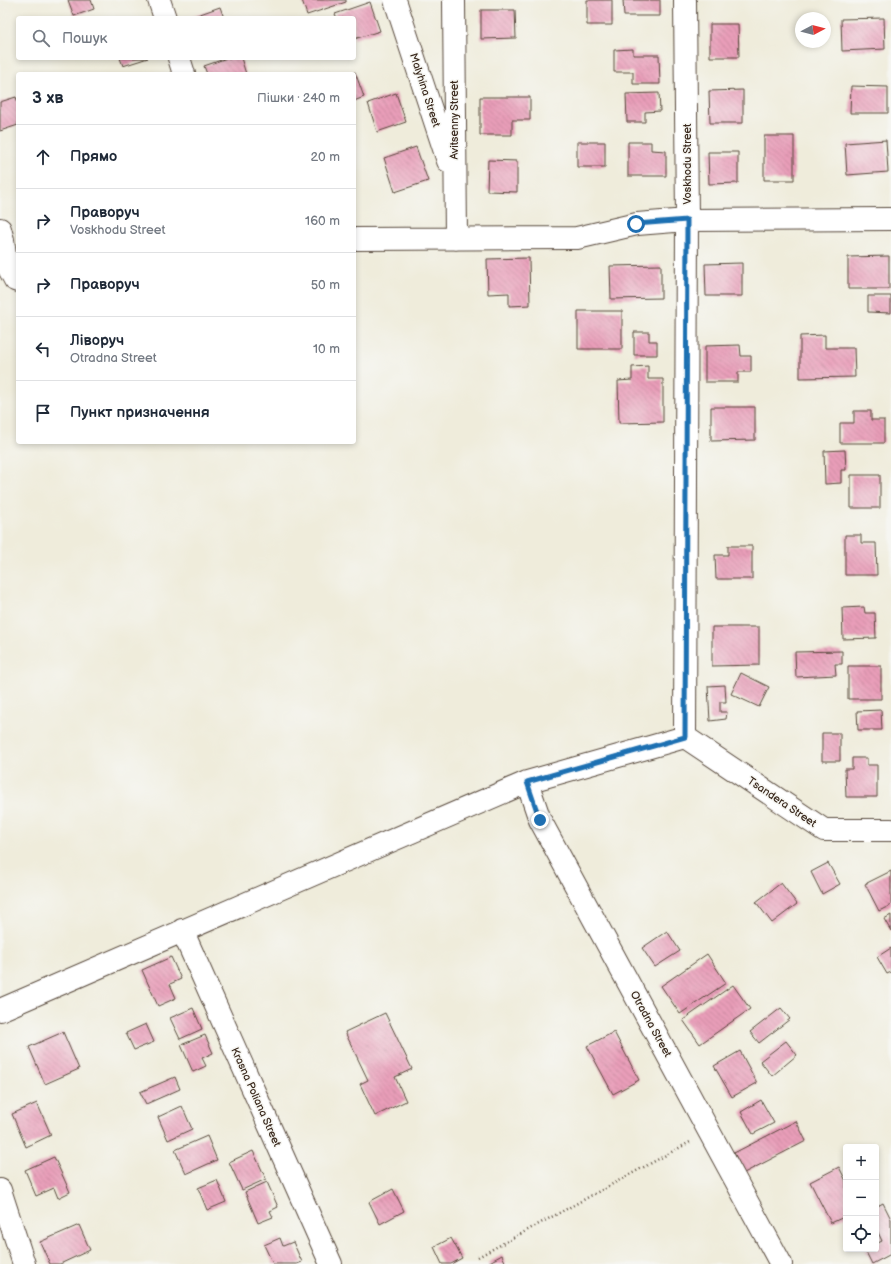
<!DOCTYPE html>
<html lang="uk">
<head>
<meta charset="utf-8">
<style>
	:root { --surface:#fff; --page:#f2f2f3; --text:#1f2937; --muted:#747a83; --line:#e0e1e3 }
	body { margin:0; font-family:"Balsamiq Sans",sans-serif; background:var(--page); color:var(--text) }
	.controls { position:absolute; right:12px; bottom:12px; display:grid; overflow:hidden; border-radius:4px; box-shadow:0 2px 6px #0003 }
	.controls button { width:36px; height:36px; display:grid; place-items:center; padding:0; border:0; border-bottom:1px solid var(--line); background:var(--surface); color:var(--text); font:20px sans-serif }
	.compass { position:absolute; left:795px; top:12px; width:36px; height:36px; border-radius:50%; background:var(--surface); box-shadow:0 2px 6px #0003; rotate:83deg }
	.stop { position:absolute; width:12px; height:12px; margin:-9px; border:3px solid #1f6fb2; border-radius:50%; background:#fff }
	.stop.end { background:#1f6fb2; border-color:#fff; box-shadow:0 1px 4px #0008 }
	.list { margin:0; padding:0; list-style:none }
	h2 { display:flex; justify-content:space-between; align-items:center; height:52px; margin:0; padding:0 16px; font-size:17px }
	h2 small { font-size:13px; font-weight:400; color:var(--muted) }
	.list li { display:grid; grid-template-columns:26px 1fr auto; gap:12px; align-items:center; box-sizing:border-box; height:64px; padding:0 16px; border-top:1px solid var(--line) }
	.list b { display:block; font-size:15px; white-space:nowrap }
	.list p { margin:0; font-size:13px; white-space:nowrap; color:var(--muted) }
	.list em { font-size:13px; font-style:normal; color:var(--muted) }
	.icon { flex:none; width:22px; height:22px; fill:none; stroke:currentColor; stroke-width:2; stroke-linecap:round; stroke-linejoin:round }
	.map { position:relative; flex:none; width:891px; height:1264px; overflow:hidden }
	.search { position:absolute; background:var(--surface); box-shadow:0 2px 6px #0003; left:16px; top:16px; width:340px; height:44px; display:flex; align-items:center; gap:10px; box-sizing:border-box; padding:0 14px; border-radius:4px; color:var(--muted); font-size:15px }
	.panel { position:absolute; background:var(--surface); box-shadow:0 2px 6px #0003; left:16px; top:72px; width:340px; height:372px; border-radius:4px }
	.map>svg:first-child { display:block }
</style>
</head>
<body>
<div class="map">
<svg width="891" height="1264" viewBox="0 0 891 1264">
	<defs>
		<pattern id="building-back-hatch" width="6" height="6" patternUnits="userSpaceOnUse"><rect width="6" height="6" fill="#e99eb9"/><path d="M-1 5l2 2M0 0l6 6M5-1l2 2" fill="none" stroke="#be8196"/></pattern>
	</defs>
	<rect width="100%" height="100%" fill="#f6f6f2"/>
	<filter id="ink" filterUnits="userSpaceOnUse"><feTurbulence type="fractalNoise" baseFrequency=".025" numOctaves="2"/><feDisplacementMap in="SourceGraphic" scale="8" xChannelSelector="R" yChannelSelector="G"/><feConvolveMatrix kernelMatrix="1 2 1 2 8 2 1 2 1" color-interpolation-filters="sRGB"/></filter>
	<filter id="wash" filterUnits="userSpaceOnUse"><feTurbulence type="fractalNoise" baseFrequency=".012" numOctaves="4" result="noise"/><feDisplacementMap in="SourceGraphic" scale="16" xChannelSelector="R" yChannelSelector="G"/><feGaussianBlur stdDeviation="0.9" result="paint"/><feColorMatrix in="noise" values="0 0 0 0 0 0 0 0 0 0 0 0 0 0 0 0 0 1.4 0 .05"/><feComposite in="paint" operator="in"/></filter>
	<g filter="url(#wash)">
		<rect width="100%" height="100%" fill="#efecdb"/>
		<g id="blocks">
			<path fill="url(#building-back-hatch)" d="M68 0H91L94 9 74 16Z
				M302 0H346V2L307 15Z
				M587 0H612V25H587Z
				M623 0H660V16H624Z
				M370 2 380 31 354 39V18H337L335 14Z
				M220 7 224 18H189Z
				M481 10H515L516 38 481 39Z
				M884 18 885 49 842 51 841 19Z
				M710 24H738L739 57H710Z
				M633 49V55H659L660 84H633V72H614V50Z
				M120 58H148L123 66Z
				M227 58H241L246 74H207L204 66Z
				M355 72 364 97 354 101V74H349Z
				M851 86 888 87V113H850Z
				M743 90V123H710L709 91Z
				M396 93 406 122 377 132 368 103Z
				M659 93 660 111 645 112V122H627L626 94Z
				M16 97 18 103V125L0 131V102Z
				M480 97H530V120H512V135H480Z
				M764 136H794V180H764Z
				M886 140 888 172 847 175 845 143Z
				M577 142H605V167H577Z
				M628 142H651V150L666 151V176H628Z
				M416 147 428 181 395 192 384 158Z
				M708 152H738V183L709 184Z
				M488 160 517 161V192L487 191Z
				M889 256V289H848V257Z
				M529 258 530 305 509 306V293L488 294 487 259Z
				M742 263V296H706L705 264Z
				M661 265V298L611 299 610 266Z
				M868 296H891V313L868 312Z
				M578 311H622V349H578Z
				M634 332H649V341H657V355H634Z
				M825 335V348H854L855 377 800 378V336Z
				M740 345 741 356H751V372H738V382H705V346Z
				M648 366V379H663V422L619 423 618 381 632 380V367Z
				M711 407H755V440L711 441Z
				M854 411H871V420H884V443H840V423H854Z
				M845 450 846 470H841V483L825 484 824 451Z
				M851 475H880V508H851Z
				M845 535H861V543H876L877 575H845Z
				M728 546H752V579H716L715 555H728Z
				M864 607 865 613H875L876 638 843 639 842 608Z
				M712 627H759V665L712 666Z
				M842 651V664H835L836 675 796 677 795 652Z
				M848 666H881V699H848Z
				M741 673 769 687 759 707 731 694Z
				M725 685 726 702H720V712H727L726 719 710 721 708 686Z
				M881 710 882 730H858L857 711Z
				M822 733H840V761H822Z
				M852 758H867V765H877V797H846L845 769H852Z
				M828 863 840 884 822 894 811 872Z
				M891 871V905L879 911 865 884Z
				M781 883 797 904 772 923 756 902Z
				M891 915V931L884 919Z
				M667 931 680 951 655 967 642 948Z
				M891 948V972L887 974 877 957Z
				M707 954 726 983 680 1014 661 986Z
				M171 957 181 979 170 984 176 998 158 1006 142 970Z
				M733 985 750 1009 700 1044 683 1020Z
				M193 1008 202 1029 180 1039 170 1018Z
				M781 1008 790 1019 759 1043 750 1032Z
				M385 1013 412 1069 395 1077 406 1101 375 1116 360 1084 368 1080 345 1032Z
				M146 1024 154 1042 134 1050 126 1033Z
				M63 1032 79 1069 45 1084 29 1047Z
				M614 1032 639 1080 613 1094 587 1046Z
				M205 1035 213 1053 202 1058 206 1066 193 1072 181 1045Z
				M786 1041 797 1055 772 1076 760 1061Z
				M740 1051 757 1083 732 1097 714 1066Z
				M175 1077 180 1089 146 1104 140 1092Z
				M761 1100 774 1123 753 1134 741 1112Z
				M37 1103 51 1135 26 1147 12 1114Z
				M182 1106 192 1129 168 1140 158 1117Z
				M796 1121 806 1141 744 1173 734 1153Z
				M207 1136 217 1160 186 1174 175 1150Z
				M253 1151 266 1179 242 1190 229 1162Z
				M54 1157 70 1192 58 1198 54 1188 36 1196 25 1170Z
				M839 1167 846 1181V1216L831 1223 810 1182Z
				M217 1180 226 1202 207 1210 198 1188Z
				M267 1182 278 1207 270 1211 273 1217 258 1223 245 1192Z
				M393 1189 404 1211 380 1224 369 1202Z
				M883 1203 891 1219V1254L872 1264 865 1250 876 1249V1244L882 1241 876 1228V1207Z
				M79 1225 90 1250 60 1264H50L40 1242Z
				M280 1238 283 1246 293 1242 302 1262 297 1264H273L264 1245Z
				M451 1238 462 1258 451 1264H442L434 1247Z
				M502 1255 506 1264H486Z"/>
		</g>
	</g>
	<g filter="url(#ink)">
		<use href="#blocks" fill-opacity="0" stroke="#56473a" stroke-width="1"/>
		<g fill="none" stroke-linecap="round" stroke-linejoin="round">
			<g stroke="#56473a" stroke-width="24">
				<path id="street" d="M159 0 165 18
					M395 0 448 161
					M454 0 456 239
					M179 58 184 74
					M0 229 3 240 6 263 15 280 18 281
					M354 239 577 238 637 224 687 220 891 219
					M685 737 687 220 685 0
					M685 737 824 830H891
					M527 782 540 820 781 1264
					M182 930 331 1264
					M0 1010 527 782 685 737
					M0 1190 24 1264"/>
			</g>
			<path stroke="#56473a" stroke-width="2.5" stroke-dasharray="1 3" stroke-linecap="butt" d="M478 1257 690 1142"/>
			<use href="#street" stroke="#fff" stroke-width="22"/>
		</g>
	</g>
	<g fill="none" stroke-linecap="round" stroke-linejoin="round" filter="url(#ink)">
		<path stroke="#1f6fb2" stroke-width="5" d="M540 820 527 782 685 737 687 220 636 224"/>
	</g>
	<g text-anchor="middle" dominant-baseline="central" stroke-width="3" stroke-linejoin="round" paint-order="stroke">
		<g font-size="11" fill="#3b2a1e" stroke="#f6f6f2">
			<text transform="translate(425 90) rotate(72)">Malyhina Street</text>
			<text transform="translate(454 120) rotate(-90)">Avitsenny Street</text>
			<text transform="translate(687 164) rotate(-90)">Voskhodu Street</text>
			<text transform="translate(782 802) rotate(34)">Tsandera Street</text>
			<text transform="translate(651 1024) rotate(61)">Otradna Street</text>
			<text transform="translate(256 1097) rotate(66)">Krasna Poliana Street</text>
		</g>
	</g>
</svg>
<div class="controls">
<button>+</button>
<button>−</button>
<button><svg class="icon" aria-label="locate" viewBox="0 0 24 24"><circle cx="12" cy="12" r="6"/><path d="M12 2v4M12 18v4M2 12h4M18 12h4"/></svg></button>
</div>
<svg class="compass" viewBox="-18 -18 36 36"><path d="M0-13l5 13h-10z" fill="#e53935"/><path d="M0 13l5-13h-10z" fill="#747a83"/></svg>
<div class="stop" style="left:636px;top:224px"></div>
<div class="stop end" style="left:540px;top:820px"></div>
<div class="search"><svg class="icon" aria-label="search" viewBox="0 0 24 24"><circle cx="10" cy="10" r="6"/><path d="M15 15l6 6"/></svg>Пошук</div>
<section class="panel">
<h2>3 хв<small>Пішки · 240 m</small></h2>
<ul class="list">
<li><svg class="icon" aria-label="ahead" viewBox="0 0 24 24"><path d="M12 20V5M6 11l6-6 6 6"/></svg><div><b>Прямо</b></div><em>20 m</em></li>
<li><svg class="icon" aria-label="right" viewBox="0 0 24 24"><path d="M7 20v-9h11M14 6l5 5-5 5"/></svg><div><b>Праворуч</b><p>Voskhodu Street</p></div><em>160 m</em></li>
<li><svg class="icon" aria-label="right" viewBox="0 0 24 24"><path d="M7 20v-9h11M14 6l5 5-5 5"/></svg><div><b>Праворуч</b></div><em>50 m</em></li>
<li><svg class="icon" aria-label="left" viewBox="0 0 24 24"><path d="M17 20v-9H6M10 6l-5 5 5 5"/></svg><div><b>Ліворуч</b><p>Otradna Street</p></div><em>10 m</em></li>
<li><svg class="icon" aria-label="arrive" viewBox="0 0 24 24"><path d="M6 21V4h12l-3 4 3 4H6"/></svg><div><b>Пункт призначення</b></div></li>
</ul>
</section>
</div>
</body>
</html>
